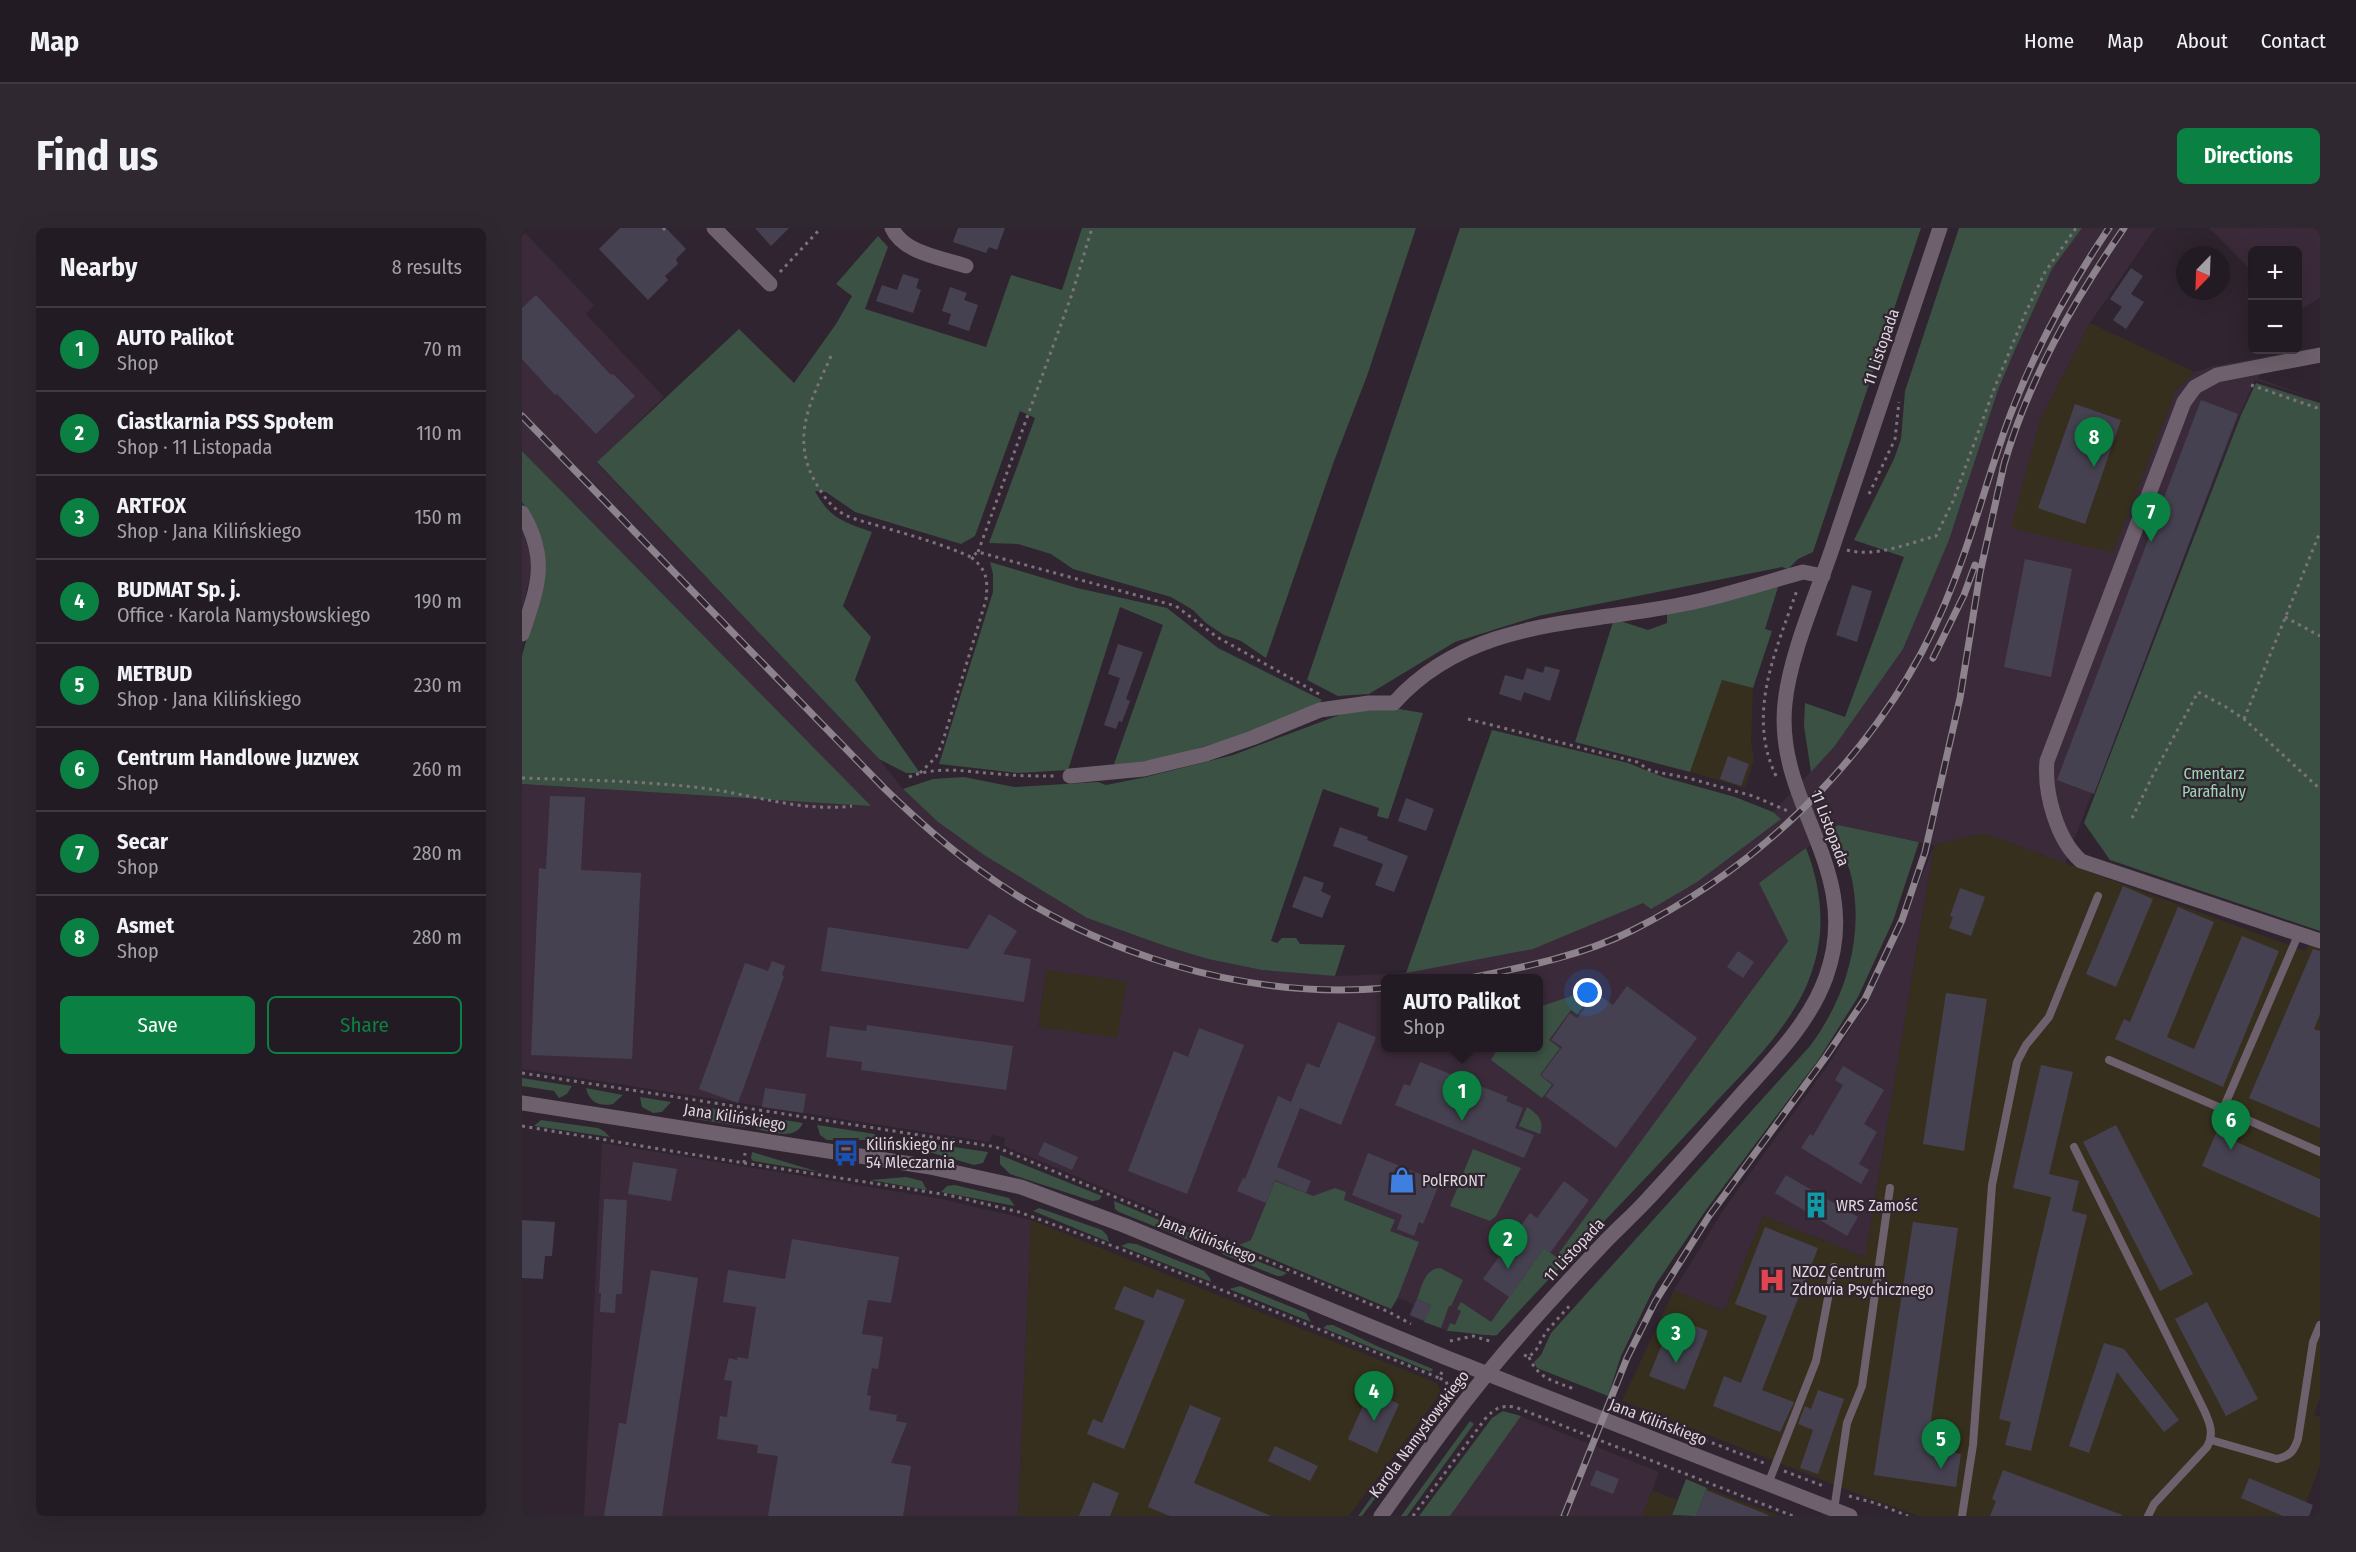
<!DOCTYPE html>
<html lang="en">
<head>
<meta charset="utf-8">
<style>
	:root { --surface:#231b23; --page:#2f2830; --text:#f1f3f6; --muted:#a3a1a6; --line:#403941; --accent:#0b8043 }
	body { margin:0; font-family:"Fira Sans Condensed",sans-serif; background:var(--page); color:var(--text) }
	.controls { position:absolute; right:18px; top:18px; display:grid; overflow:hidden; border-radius:9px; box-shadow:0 6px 24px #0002 }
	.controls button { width:54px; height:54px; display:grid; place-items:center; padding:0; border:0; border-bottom:2px solid var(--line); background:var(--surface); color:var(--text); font:30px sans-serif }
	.compass { position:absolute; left:1654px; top:18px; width:54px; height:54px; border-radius:50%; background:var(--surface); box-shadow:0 6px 24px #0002; rotate:203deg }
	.you { position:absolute; left:1066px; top:765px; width:21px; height:21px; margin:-15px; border:4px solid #fff; border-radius:50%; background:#1a73e8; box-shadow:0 0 0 9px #1a73e833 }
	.badge { display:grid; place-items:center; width:39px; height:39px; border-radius:50%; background:var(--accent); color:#fff; font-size:20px; font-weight:700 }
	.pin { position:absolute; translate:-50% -50px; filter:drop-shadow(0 2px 3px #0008) }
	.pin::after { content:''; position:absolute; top:32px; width:21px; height:18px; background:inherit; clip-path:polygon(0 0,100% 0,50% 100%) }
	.popup { position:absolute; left:859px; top:746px; width:162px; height:78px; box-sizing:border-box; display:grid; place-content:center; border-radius:9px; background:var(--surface); filter:drop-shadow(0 2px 4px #0005); font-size:20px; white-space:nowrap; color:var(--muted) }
	.popup b { font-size:22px; color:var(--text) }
	.popup::after { content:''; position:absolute; left:50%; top:100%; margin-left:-12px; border:12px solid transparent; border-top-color:var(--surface) }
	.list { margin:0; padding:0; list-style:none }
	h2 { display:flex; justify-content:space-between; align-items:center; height:78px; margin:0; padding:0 24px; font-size:26px }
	h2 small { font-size:20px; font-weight:400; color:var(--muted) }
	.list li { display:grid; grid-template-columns:39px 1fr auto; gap:18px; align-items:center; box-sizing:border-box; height:84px; padding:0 24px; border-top:2px solid var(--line) }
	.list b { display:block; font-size:22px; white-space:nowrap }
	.list p { margin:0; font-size:20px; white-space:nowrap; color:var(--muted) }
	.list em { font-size:20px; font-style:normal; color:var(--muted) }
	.actions { display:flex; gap:12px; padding:18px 24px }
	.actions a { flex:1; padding:14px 0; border:2px solid var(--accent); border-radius:9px; text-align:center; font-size:21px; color:var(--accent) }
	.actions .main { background:var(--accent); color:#fff }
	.map { position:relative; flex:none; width:1798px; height:1288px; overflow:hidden; border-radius:9px }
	header { display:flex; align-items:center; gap:36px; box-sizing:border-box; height:84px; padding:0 30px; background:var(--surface); border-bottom:2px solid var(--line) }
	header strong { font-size:28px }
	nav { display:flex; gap:33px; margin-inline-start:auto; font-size:21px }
	.intro { display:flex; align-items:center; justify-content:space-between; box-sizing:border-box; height:144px; padding:0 36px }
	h1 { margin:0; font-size:42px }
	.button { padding:15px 27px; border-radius:9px; background:var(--accent); color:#fff; font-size:21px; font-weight:700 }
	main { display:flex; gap:36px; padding:0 36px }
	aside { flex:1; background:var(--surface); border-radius:9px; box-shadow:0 6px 24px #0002 }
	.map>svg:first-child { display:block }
</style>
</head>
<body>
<header>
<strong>Map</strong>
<nav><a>Home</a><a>Map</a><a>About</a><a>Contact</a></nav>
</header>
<div class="intro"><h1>Find us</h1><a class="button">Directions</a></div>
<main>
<aside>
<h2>Nearby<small>8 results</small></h2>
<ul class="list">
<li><span class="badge">1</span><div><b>AUTO Palikot</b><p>Shop</p></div><em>70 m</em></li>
<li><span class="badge">2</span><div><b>Ciastkarnia PSS Społem</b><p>Shop · 11 Listopada</p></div><em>110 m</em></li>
<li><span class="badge">3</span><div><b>ARTFOX</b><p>Shop · Jana Kilińskiego</p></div><em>150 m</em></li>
<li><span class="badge">4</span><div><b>BUDMAT Sp. j.</b><p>Office · Karola Namysłowskiego</p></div><em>190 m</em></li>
<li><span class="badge">5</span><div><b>METBUD</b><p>Shop · Jana Kilińskiego</p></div><em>230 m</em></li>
<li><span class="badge">6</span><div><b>Centrum Handlowe Juzwex</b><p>Shop</p></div><em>260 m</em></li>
<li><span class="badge">7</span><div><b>Secar</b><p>Shop</p></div><em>280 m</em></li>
<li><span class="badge">8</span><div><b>Asmet</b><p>Shop</p></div><em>280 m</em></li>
</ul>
<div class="actions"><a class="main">Save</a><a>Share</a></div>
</aside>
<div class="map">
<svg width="1798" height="1288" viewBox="0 0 1798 1288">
	<rect width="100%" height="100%" fill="#2f242f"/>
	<path fill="#372f1e" d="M1568 95 1673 144 1654 162 1591 326 1488 300 1518 192Z
		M1200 452 1231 460 1229 515 1232 531 1223 560 1168 544Z
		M1462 605 1783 723 1787 717 1798 721V1169L1792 1187 1798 1189V1237L1779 1288H1397L1341 1268 1100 1173 1152 1062 1202 1083 1241 988 1343 1029 1412 617Z
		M524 742 605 752 596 811 516 799Z
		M509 992 915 1155 919 1165 827 1288H496Z
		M1185 1260 1257 1288H1174Z
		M1130 1262 1155 1272 1150 1286 1154 1288H1120Z"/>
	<path fill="#3b2b3a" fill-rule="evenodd" d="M1560 0H1633L1568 95 1518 192 1489 300 1591 325 1654 162 1673 144 1692 138 1798 119V135L1740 145 1735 150 1798 172 1733 152 1717 188 1543 635 1462 605 1412 617 1343 1029 1241 988 1202 1083 1152 1062 1202 981 1306 837 1344 776 1370 722 1412 617 1316 597 1237 655 1266 713 992 1088 947 1103H925L887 1088 891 1076 730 1012 717 1017 482 918 483 910 470 907 467 914 0 841V556L348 578 0 223V8L3 5 72 77 64 86 142 169 75 235 357 531 381 561 416 594 462 627 565 690 646 719 686 731 740 742 813 748 884 745 1232 604 1312 519 1381 421 1427 312 1476 162 1499 107 1530 41ZM524 742 605 753 595 810 516 799ZM864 750H1016V820H864Z
		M1687 0H1798V70L1776 83V22H1730V43Z
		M0 301 9 325V343L0 384Z
		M80 915 420 971 509 992 496 1288H62Z
		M999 1188 1137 1244 1120 1288H925Z"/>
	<path fill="#3b5143" d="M560 0H894L845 148 812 233 744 430 719 413 702 407 684 395 671 382 649 369 551 341 529 326 496 316 467 315 513 190 498 183 453 308 439 316 333 284 304 264 293 263C308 291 322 294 350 304L321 378 349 409 333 452 398 545H384L357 531 75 234 217 101 272 155 314 96 330 68 314 56 356 8 366 19 343 81 464 119 489 47 540 62Z
		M938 0H1399L1291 324 1276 331 1266 341 1260 339 1016 388 933 414 847 466 816 468 785 452Z
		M1437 0H1560L1530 41 1492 124 1476 162 1427 312 1381 421 1312 519 1289 544 1282 498 1283 475 1323 489 1382 329 1332 312 1372 231 1379 211 1383 163Z
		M1734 155 1798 175V703L1588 632 1562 595 1719 187Z
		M0 223 349 578 0 556V428L22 346V319L10 290 0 274Z
		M468 334 555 360 645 380 696 420 800 472 795 479 697 514 611 539 592 536 641 397 598 379 546 542 497 545 417 536 471 364V346Z
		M1257 356 1243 401 1250 403 1231 460 1200 452 1168 544 1053 514 1092 391 1126 402 1145 395V385Z
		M865 479 901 485 866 591 855 588 857 580 801 561 749 713 755 715 760 710H774L778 716 823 717 813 748 740 742 686 731 646 719 565 690 462 627 416 594 381 561 411 551 442 549 492 559 576 554 584 557 624 549 711 527 828 483Z
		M970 502 1106 535 1141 549 1213 569 1251 584 1259 591 1175 654 1129 681 1121 675 1011 721 884 745Z
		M1316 597 1397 614 1371 693 1336 769 1297 831 1184 982 1134 1056 1099 1128 1086 1168 1015 1140 1012 1134 1019 1127 1029 1105 1288 818C1324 770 1343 707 1329 647 1325 631 1316 616 1313 599Z
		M1284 620C1299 658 1304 701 1291 740 1275 793 1230 835 1193 875 1122 954 1047 1028 975 1107 969 1109 936 1103 925 1103L928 1095 933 1097 939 1083 935 1081 939 1074 969 1094 1022 1020 1034 1029 1266 713 1237 655Z
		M1076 759 1055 787 1049 782 1027 812 1038 820 1018 847 1030 857 1020 870 969 832 976 820H1016L1017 779Z
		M0 850 50 858 45 866 37 870 32 863 0 858Z
		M64 860 101 867 91 876C77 879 67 874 64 860Z
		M118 869 149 874 140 884 131 885 120 879Z
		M164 876 223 886 225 889 223 899 173 891 166 886Z
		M1005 879C1015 886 1023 892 1018 906L997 898Z
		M238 888 281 895C273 913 250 904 234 901L235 891Z
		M19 892 76 900 82 903 88 909 12 898Z
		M295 897 353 906 352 912H305L298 907Z
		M386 912 466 924 461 935 452 937 386 918Z
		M951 921 999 940 974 988 968 993 928 978Z
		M230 924 297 944 231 933 229 930Z
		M478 927 580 968 577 972 570 973 488 946 478 936Z
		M384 949 400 953 405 962 348 952Z
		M753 953 791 968 813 960 824 964 822 972 873 992 868 1003 897 1014 875 1071 869 1081 717 1017 729 1012Z
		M433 957 487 970 493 978 419 964 425 958Z
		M592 973 680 1010 675 1014 669 1013 597 984 593 981Z
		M517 980 580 1002 585 1007 587 1014 511 983Z
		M606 1015 614 1016 682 1043 688 1050 689 1054 599 1018Z
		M696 1017 765 1045 760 1048H755L700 1026Z
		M918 1040 941 1052 929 1078H927L919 1100 902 1094 909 1077 895 1071C900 1059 902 1041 918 1040Z
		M718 1058 784 1085 789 1094 707 1061Z
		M805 1097H811L857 1119 911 1141 909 1144 801 1100Z
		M981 1183 999 1188 928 1288H897L970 1190Z
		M948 1193 952 1196 885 1288H879Z
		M874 1235 873 1244 840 1288H836Z
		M1164 1251 1185 1260 1174 1288 1150 1287Z"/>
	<path fill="#464150" d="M98 0H144L164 21 154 31 156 36 143 48 146 52 126 72 77 21Z
		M233 0H267L249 18Z
		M436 0H483L475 22 467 19 464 25 431 14Z
		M1609 40 1621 48 1609 66 1622 74 1604 101 1591 92 1600 79 1588 71Z
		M381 46 397 51 394 60 399 62 391 85 354 73 360 57 375 62Z
		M428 59 445 65 442 72 456 77 447 103 426 96 429 86 420 83Z
		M14 67 89 147 91 146 113 168 74 206 35 166 33 167 0 131V80Z
		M1679 172 1716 186 1572 566 1535 552Z
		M1553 176 1599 192 1563 296 1516 280Z
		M1503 331 1550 341 1529 449 1482 439Z
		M1330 357 1350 363 1335 414 1314 407Z
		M596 416 621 424 604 471 608 473 600 494 597 493 594 501 582 497 598 450 586 446Z
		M1023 438 1038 442 1028 473 1002 464 999 473 977 466 983 447 1001 452 1005 440 1021 445Z
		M1206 528 1227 536 1219 558 1198 551Z
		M28 568 63 569 59 642 119 645 110 831 9 827 17 640 24 641Z
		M884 570 912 581 904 603 876 593Z
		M818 599 846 609 845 612 886 628 872 664 853 657 861 636 811 618Z
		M782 648 802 655 799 663 809 668 800 690 770 679Z
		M1601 658 1631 671 1594 759 1564 746Z
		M1438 660 1463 669 1449 708 1427 700 1431 689 1428 688Z
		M1656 679 1692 694 1645 809 1672 821 1720 708 1757 723 1701 859 1593 811 1602 791 1608 794Z
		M467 686 495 703 481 726 509 731 502 774 299 743 306 699 446 721Z
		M1791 721 1798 723V786L1792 801 1798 803V900L1727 870Z
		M1216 723 1232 734 1221 750 1205 739Z
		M250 733 263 738 260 747 262 748 216 875 177 861 223 735 246 743Z
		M1105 758 1175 810 1094 920 1023 868 1032 857 1019 847 1040 819 1029 812 1048 785 1055 790 1074 765 1091 777Z
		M1424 765 1465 771 1442 923 1401 916Z
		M816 794 854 809 819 897 778 880 755 939 789 953 784 965 753 952 744 975 715 963 721 950 723 951 756 868 769 874 785 835 797 840Z
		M345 797 491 818 484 862 339 842 340 834 304 829 308 798 344 803Z
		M677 800 722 817 665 966 606 943 652 823 666 829Z
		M898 834 986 869 984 873 1001 880 993 900 1012 907 1002 930 873 877 882 856 888 858Z
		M1519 837 1551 844 1527 946 1557 953 1550 983 1565 987 1509 1223 1483 1217 1489 1194 1477 1191 1529 969 1491 960Z
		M1321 838 1362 862 1342 896 1355 904 1337 936 1347 942 1339 956 1279 920 1288 906 1291 908 1321 857 1313 852Z
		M243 860 284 866 281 885 240 879Z
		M1594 897 1671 1046 1638 1063 1561 914Z
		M1694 905 1798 951V990L1680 938Z
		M522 914 556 929 550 942 516 927Z
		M846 925 918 954 901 996 897 994 892 1008 875 1001 880 987 830 967Z
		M111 934 155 941 149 973 106 966Z
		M1264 947 1336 989 1325 1008 1253 965Z
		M1042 953 1067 972 1028 1025 1022 1020 987 1069 961 1051 1008 985 1015 990Z
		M82 971 105 972 100 1066H94L93 1085 78 1084 79 1065H77Z
		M0 992 33 994 30 1028H23L21 1051 0 1050Z
		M1391 994 1436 1000 1406 1214 1409 1215 1408 1221 1439 1226 1434 1259 1352 1247Z
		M1243 999 1296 1020 1240 1162 1272 1174 1258 1204 1191 1178 1202 1148 1219 1155 1245 1088 1213 1076Z
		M270 1011 377 1029 369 1075 346 1072 340 1106 361 1109 356 1141 350 1140 345 1167 349 1168 347 1182 375 1187 374 1193 385 1195 369 1235 389 1238 381 1288H246L256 1228 235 1225 236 1217 195 1211 198 1188 205 1189 210 1153 202 1152 207 1130 215 1132 216 1129 226 1131 234 1079 201 1074 206 1042 263 1051Z
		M129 1042 176 1050 140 1288H82L97 1195 104 1196Z
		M602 1058 631 1070 635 1061 663 1072 602 1221 565 1206 571 1191 580 1195 623 1093 592 1081Z
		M895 1071 909 1077 903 1093 888 1087Z
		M1685 1074 1736 1171 1704 1188 1653 1091Z
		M1151 1089 1186 1103 1163 1162 1127 1148Z
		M1582 1115 1602 1121 1657 1192 1642 1204 1595 1144 1567 1225 1547 1218Z
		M848 1162 877 1176 855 1225 826 1211Z
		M1296 1162 1322 1171 1296 1246 1278 1240 1291 1202 1276 1196 1283 1178 1289 1181Z
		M668 1177 699 1190 672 1255 749 1288H648L626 1279Z
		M753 1218 796 1238 788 1253 746 1233Z
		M1074 1242 1097 1251 1091 1266 1068 1257Z
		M1481 1242 1600 1287V1288H1468L1474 1273 1470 1271Z
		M1727 1250 1791 1277 1787 1288H1761L1719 1270Z
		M571 1254 597 1265 588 1288H557Z
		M1184 1262 1246 1287V1288H1174Z"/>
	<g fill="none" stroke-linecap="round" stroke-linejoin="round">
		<path stroke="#7c727b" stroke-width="3" stroke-dasharray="3 4.5" stroke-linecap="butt" d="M141 2 143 0
			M258 44 299 0
			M309 128C289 173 267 210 295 257 302 269 310 280 323 287 336 293 352 296 367 301 395 309 422 317 449 329L456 324 654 378 695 409 797 466
			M1729 157 1798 181
			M1347 266 1373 211 1377 174
			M1325 322C1353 330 1387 315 1414 308L1431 273 1472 161 1503 86 1523 44 1554 0
			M456 324 550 66 570 0
			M1763 389 1798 408
			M946 491 1115 534 1129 543 1166 550 1231 568 1266 583
			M1722 491 1798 304
			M398 545 414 529 420 516 464 372C466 351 465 342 449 329
			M1254 548C1224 485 1254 423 1275 362
			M387 549C417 537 445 544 477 546 496 548 515 548 534 548
			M0 550C63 552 126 553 188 561 235 568 282 584 330 578
			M1610 590 1630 549 1676 464 1704 479 1722 491 1798 561
			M0 845 474 919 867 1084 889 1096
			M228 897 230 882
			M0 898 222 935 223 925
			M222 935 426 967 497 984 596 1020 917 1150
			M928 1113 951 1108 971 1114
			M1002 1127 1007 1129 1014 1122 1024 1104 1049 1076
			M1007 1129C1016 1151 1032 1153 1052 1161
			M920 1144 917 1150 924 1153 929 1168
			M1134 1193 1242 1235
			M1262 1243 1304 1259
			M1327 1268 1353 1275 1386 1288
			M891 1288 963 1191C973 1180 979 1177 993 1179L1271 1288"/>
		<path stroke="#6e616d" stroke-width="8" d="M1777 705 1701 881 1798 924
			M1587 832 1701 881
			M1552 919 1681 1180C1687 1193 1693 1205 1685 1219L1632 1276 1626 1288
			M1689 1212 1755 1231C1768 1228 1772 1223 1776 1211L1791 1114 1798 1097
			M1246 1256 1294 1133 1312 1039
			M1312 1282 1325 1195 1340 1158 1368 960
			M1440 1288 1451 1217 1470 957 1495 834 1504 817 1527 789 1576 668"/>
		<path stroke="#6e616d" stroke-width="15" d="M192 0 248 56
			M370 0C381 25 420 30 444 38
			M1798 127 1695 147 1673 159 1662 174 1525 533C1522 565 1535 612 1559 633L1798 713
			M0 285C27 331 16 358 0 406
			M548 548 622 541 684 526 730 510 798 482 847 475H872C949 389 1064 397 1167 375 1206 367 1244 354 1281 344L1301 348"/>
		<path stroke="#6e616d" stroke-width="15" d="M0 875 408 939 499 959 604 998 925 1130 1328 1288
			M859 1288C889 1246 919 1203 952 1162 992 1111 1036 1064 1080 1017 1094 1002 1109 989 1123 974 1155 940 1186 904 1217 869 1250 832 1287 796 1304 749 1343 641 1252 577 1263 475 1268 426 1295 366 1311 318 1346 212 1382 106 1418 0"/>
		<g stroke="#8c838c" stroke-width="7">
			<path id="rail" d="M0 188 363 561C393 590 423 617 456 641 570 725 722 772 864 760
				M1481 240C1506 152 1551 74 1602 0
				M1411 430 1442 367 1453 337
				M948 750C1002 739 1059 728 1109 703 1253 631 1375 505 1432 353 1454 298 1468 240 1489 185 1514 119 1548 58 1587 0
				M1042 1288 1105 1130 1133 1074 1187 988 1303 830 1343 771 1380 692 1403 624 1438 470 1458 345 1483 232"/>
		</g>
		<use href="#rail" stroke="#2f242f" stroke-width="4.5" stroke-dasharray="14" stroke-linecap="butt"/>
	</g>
	<defs>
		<g id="bus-bare" transform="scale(2.07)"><path d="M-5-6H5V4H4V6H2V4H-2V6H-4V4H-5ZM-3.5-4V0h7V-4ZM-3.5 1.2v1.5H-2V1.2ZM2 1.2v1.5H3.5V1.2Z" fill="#1a4fb4" stroke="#2f242f" stroke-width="2.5" paint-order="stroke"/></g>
		<g id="shop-bare" transform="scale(2.07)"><path d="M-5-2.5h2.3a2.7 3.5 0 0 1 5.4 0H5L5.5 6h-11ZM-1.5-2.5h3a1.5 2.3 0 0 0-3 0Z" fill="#3f7fe0" stroke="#2f242f" stroke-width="2.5" paint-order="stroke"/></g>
		<g id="building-bare" transform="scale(2.07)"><path d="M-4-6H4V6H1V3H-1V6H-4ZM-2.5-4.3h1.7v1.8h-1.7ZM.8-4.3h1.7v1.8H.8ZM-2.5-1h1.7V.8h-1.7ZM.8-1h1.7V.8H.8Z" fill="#0f9aa8" stroke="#2f242f" stroke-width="2.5" paint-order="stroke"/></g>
		<g id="hospital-bare" transform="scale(2.07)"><path d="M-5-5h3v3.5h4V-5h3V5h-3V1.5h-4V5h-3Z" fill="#e0444e" stroke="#2f242f" stroke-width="2.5" paint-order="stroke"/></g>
	</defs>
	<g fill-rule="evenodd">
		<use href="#bus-bare" x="324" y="925"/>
		<use href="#shop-bare" x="880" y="952"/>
		<use href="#building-bare" x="1294" y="977"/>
		<use href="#hospital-bare" x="1250" y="1052"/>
	</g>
	<g text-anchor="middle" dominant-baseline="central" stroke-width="4.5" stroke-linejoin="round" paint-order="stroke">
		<g font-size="16" fill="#ded6dd" stroke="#2f242f">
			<text transform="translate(1359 119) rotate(-71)">11 Listopada</text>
			<text transform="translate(1308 600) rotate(69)">11 Listopada</text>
			<text transform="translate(213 889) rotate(9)">Jana Kilińskiego</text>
			<text transform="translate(686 1011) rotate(22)">Jana Kilińskiego</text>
			<text transform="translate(1052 1022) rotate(-47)">11 Listopada</text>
			<text transform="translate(1136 1194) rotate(21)">Jana Kilińskiego</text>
			<text transform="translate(897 1206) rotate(-53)">Karola Namysłowskiego</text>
		</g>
		<g font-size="16" fill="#9dd4b2" stroke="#2f242f">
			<text x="1692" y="545">Cmentarz<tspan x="1692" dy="18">Parafialny</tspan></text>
		</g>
		<g font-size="16" fill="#ded6dd" stroke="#2f242f" text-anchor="start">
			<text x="344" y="916">Kilińskiego nr<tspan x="344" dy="18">54 Mleczarnia</tspan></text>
			<text x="900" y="952">PolFRONT</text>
			<text x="1314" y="977">WRS Zamość</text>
			<text x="1270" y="1043">NZOZ Centrum<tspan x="1270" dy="18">Zdrowia Psychicznego</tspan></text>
		</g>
	</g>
</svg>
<div class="controls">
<button>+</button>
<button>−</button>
</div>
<svg class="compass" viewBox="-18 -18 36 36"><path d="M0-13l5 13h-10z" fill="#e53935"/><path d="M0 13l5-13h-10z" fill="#a3a1a6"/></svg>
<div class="you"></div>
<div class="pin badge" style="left:940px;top:893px">1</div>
<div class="popup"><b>AUTO Palikot</b>Shop</div>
<div class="pin badge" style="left:986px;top:1041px">2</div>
<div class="pin badge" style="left:1154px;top:1135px">3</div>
<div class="pin badge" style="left:852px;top:1193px">4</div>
<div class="pin badge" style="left:1419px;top:1241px">5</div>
<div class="pin badge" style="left:1709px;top:922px">6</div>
<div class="pin badge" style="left:1629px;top:314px">7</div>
<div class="pin badge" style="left:1572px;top:239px">8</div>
</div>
</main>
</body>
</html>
